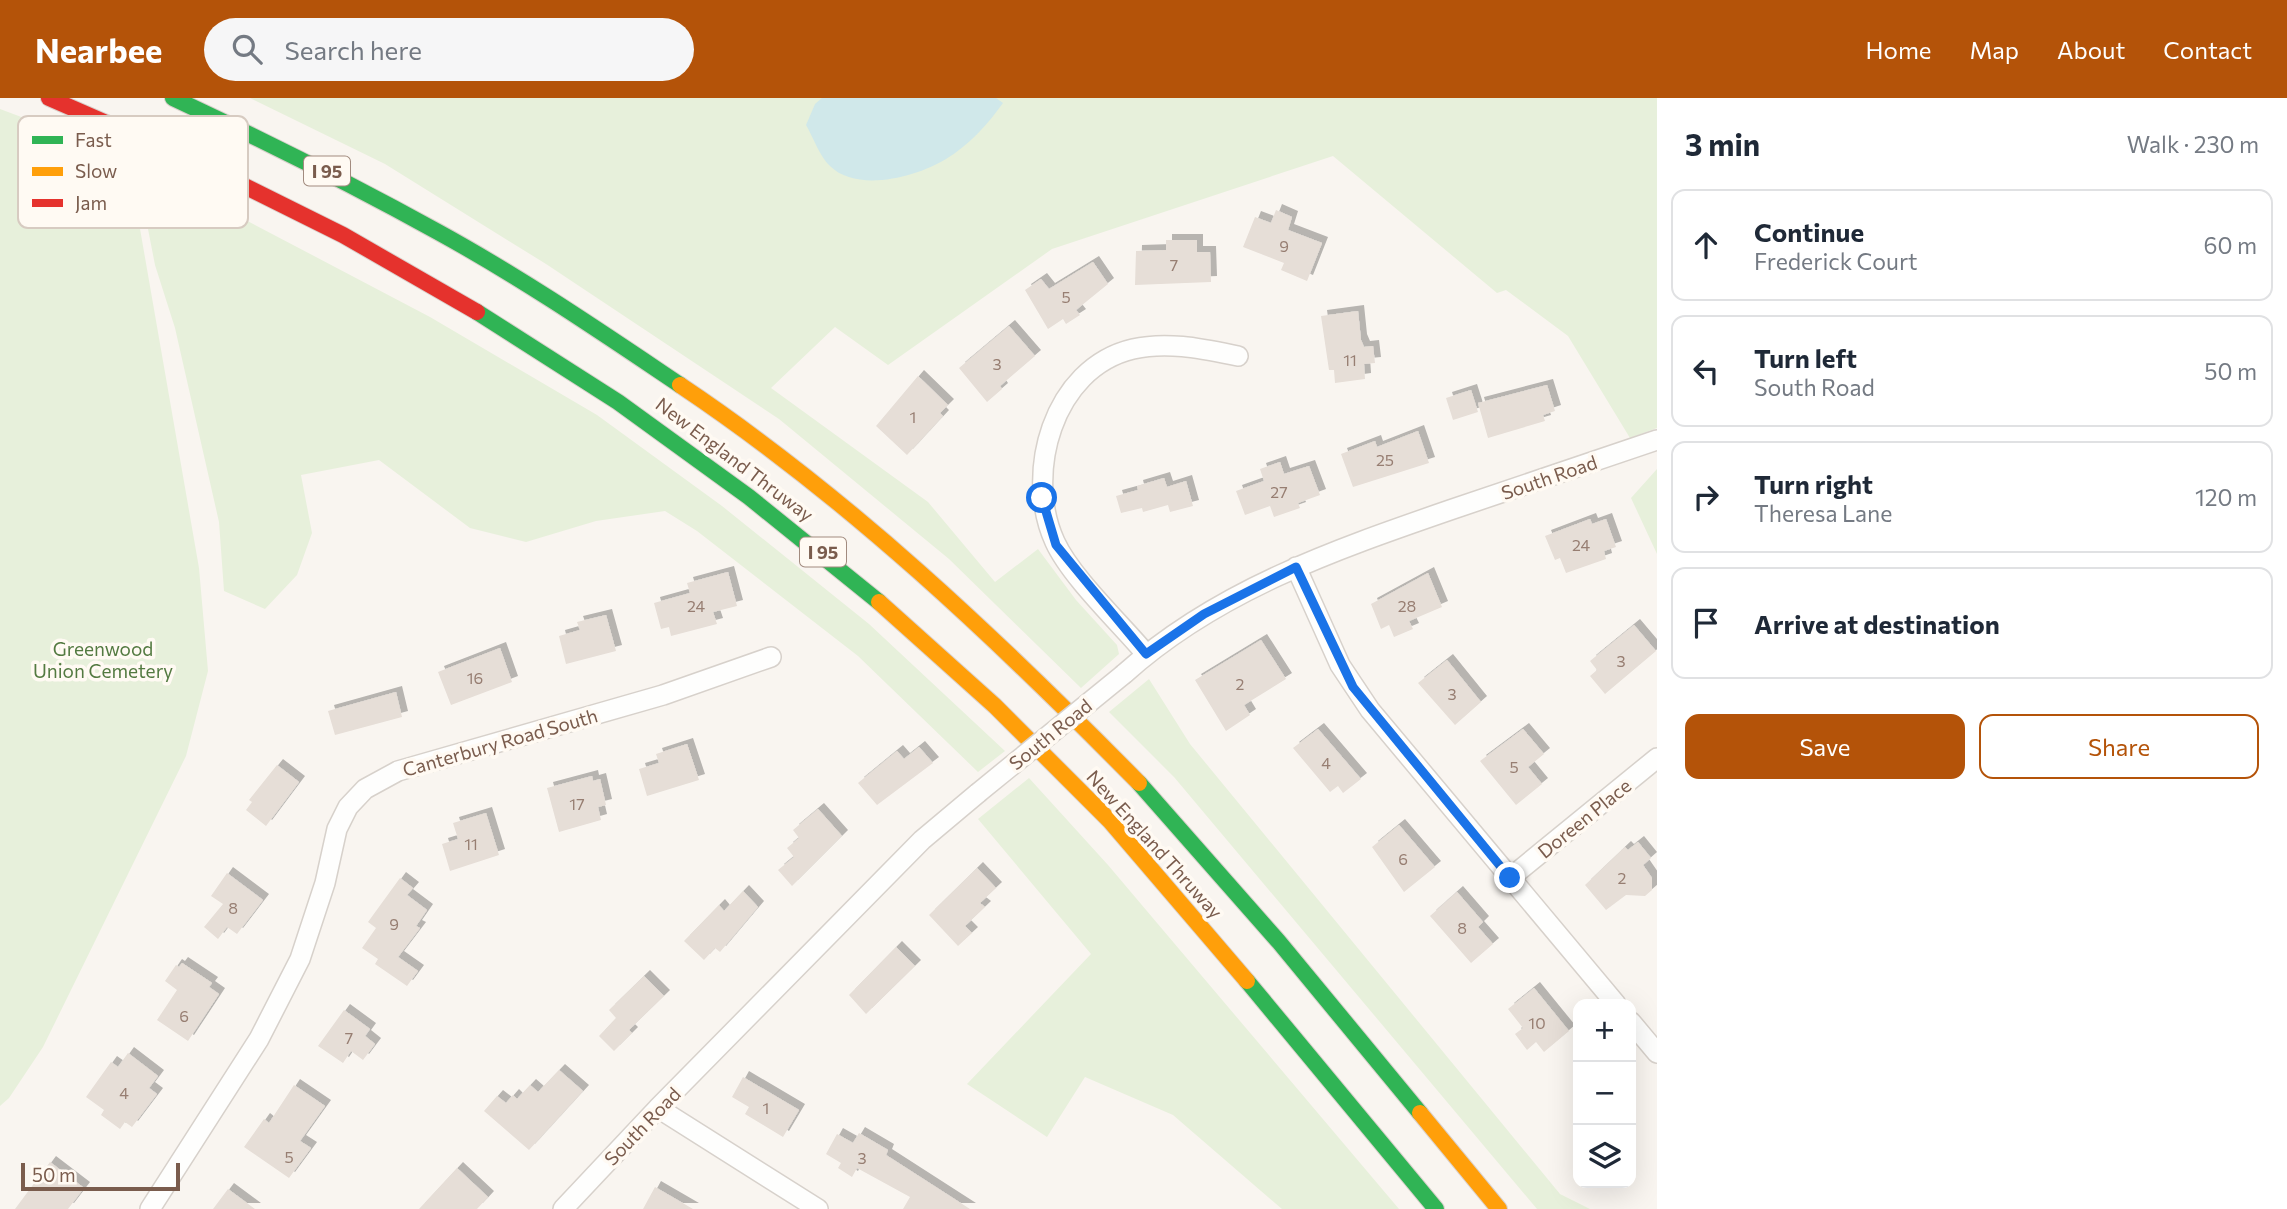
<!DOCTYPE html>
<html lang="en">
<head>
<meta charset="utf-8">
<style>
	:root { --surface:#fff; --page:#f6f6f7; --text:#1f2937; --muted:#747a83; --line:#e0e1e3; --accent:#b45309 }
	body { margin:0; font-family:Commissioner,sans-serif; background:var(--page); color:var(--text) }
	.controls { position:absolute; right:21px; bottom:21px; display:grid; overflow:hidden; border-radius:14px; box-shadow:0 7px 28px #0002 }
	.controls button { width:63px; height:63px; display:grid; place-items:center; padding:0; border:0; border-bottom:2px solid var(--line); background:var(--surface); color:var(--text); font:35px sans-serif }
	.scale { position:absolute; left:21px; bottom:18px; width:159px; box-sizing:border-box; padding-left:7px; border:4px solid #7a5c4d; border-top:0; font-size:19px; line-height:24px; white-space:nowrap; color:#7a5c4d; -webkit-text-stroke:5px #fffaf3; paint-order:stroke }
	.stop { position:absolute; width:21px; height:21px; margin:-16px; border:5px solid #1a73e8; border-radius:50%; background:#fff }
	.stop.end { background:#1a73e8; border-color:#fff; box-shadow:0 2px 7px #0008 }
	.list { margin:0; padding:0; list-style:none }
	h2 { display:flex; justify-content:space-between; align-items:center; height:91px; margin:0; padding:0 28px; font-size:30px }
	h2 small { font-size:23px; font-weight:400; color:var(--muted) }
	.list li { display:grid; grid-template-columns:46px 1fr auto; gap:21px; align-items:center; box-sizing:border-box; height:112px; margin:0 14px 14px; padding:0 14px; border:2px solid var(--line); border-radius:14px }
	.list b { display:block; font-size:26px; white-space:nowrap }
	.list p { margin:0; font-size:23px; white-space:nowrap; color:var(--muted) }
	.list em { font-size:23px; font-style:normal; color:var(--muted) }
	.actions { display:flex; gap:14px; padding:21px 28px }
	.actions a { flex:1; padding:16px 0; border:2px solid var(--accent); border-radius:14px; text-align:center; font-size:24px; color:var(--accent) }
	.actions .main { background:var(--accent); color:#fff }
	.icon { flex:none; width:38px; height:38px; fill:none; stroke:currentColor; stroke-width:2; stroke-linecap:round; stroke-linejoin:round }
	.map { position:relative; flex:none; width:1657px; height:1111px; overflow:hidden }
	header { display:flex; align-items:center; gap:42px; box-sizing:border-box; height:98px; padding:0 35px; background:var(--accent); color:#fff }
	header strong { font-size:33px }
	nav { display:flex; gap:38px; margin-inline-start:auto; font-size:24px }
	.search { width:490px; height:63px; background:var(--page); display:flex; align-items:center; gap:18px; box-sizing:border-box; padding:0 24px; border-radius:38px; color:var(--muted); font-size:26px }
	main { display:flex }
	aside { flex:1; background:var(--surface) }
	.map>svg:first-child { display:block }
</style>
</head>
<body>
<header>
<strong>Nearbee</strong>
<div class="search"><svg class="icon" aria-label="search" viewBox="0 0 24 24"><circle cx="10" cy="10" r="6"/><path d="M15 15l6 6"/></svg>Search here</div>
<nav><a>Home</a><a>Map</a><a>About</a><a>Contact</a></nav>
</header>
<main>
<div class="map">
<svg width="1657" height="1111" viewBox="0 0 1657 1111">
	<defs>
		<filter id="shadow"><feDropShadow dx="6" dy="-6" stdDeviation="0" flood-color="#0004"/></filter>
	</defs>
	<rect width="100%" height="100%" fill="#f9f5f0"/>
	<path fill="#e7f0db" d="M250 0H1657V330L1630 340 1568 238 1506 192 1497 195 1333 58 1052 151 888 267 835 229 771 290 928 404 995 484 1038 451 1076 502 1117 547 1119 556 1081 590 949 461 779 321 546 166 385 66Z
		M0 11 48 29 200 98 430 219 597 317 722 408 869 526 1005 653 978 674 858 558 697 433 665 413 596 423 526 444 470 430 379 362 301 377 312 435 297 477 265 511 224 493 219 424 175 230 155 167 148 131 150 109 135 102 199 470 208 573 186 658 43 949 9 1000 0 1008Z
		M1657 371V456L1631 400Z
		M1149 581 1190 646 1560 1096 1590 1111H1537L1174 679 1109 614Z
		M1029 680 1108 767 1399 1111H1282L1173 1017 1085 979 1047 1039 967 986 1091 856 978 721Z"/>
	<path fill="#d0e8ea" d="M822 0H996L1003 5C988 26 969 47 946 61 917 79 857 95 830 68 820 59 813 39 806 27L815 6Z"/>
	<path fill="#e6ded7" filter="url(#shadow)" d="M1276 112 1292 119 1288 132 1322 145 1307 183 1281 172 1284 165 1243 149 1255 119 1271 125Z
		M1166 142H1197V154H1210L1211 184 1135 187 1136 153 1166 152Z
		M1093 164 1108 186 1076 212 1080 217 1066 226 1063 221 1048 231 1025 192 1041 181 1049 191Z
		M1358 213 1361 242 1364 249 1373 248 1375 265 1364 266 1365 281 1335 285 1334 272H1329L1321 218Z
		M1009 228 1035 258 1000 288 1002 291 987 304 959 270Z
		M918 278 948 307 940 315 943 318 907 357 876 328Z
		M1547 287 1555 313 1543 317 1545 323 1488 340 1478 305Z
		M1471 292 1478 314 1453 322 1446 300Z
		M1418 333 1429 365 1353 389 1341 356 1375 343 1377 349Z
		M1280 364 1284 376 1309 368 1320 397 1298 405 1300 410 1274 419 1270 408 1245 417 1236 393 1264 383 1260 371Z
		M1164 380 1167 389 1186 383 1193 408 1170 414 1168 407 1143 414 1142 410 1121 415 1116 398 1138 392 1137 388Z
		M1590 421 1592 426 1606 421 1616 449 1604 453 1606 461 1566 475 1560 460 1555 462 1545 438Z
		M728 474 737 508 713 514 717 526 671 538 669 529 661 531 654 505 690 495 687 485Z
		M1428 475 1442 509 1409 523 1413 531 1394 539 1389 527 1381 531 1371 506Z
		M606 517 616 553 566 566 559 538 580 532 577 524Z
		M1634 527 1656 553 1605 596 1590 578 1597 572 1590 563Z
		M1261 542 1286 581 1244 607 1250 617 1226 633 1195 582Z
		M500 550 512 584 451 607 438 574Z
		M1447 562 1481 604 1455 627 1418 585Z
		M396 594 402 619 335 637 328 613Z
		M1318 631 1361 681 1343 695 1338 688 1330 694 1293 650Z
		M1523 631 1544 656 1528 669 1542 686 1516 707 1480 663Z
		M687 646 699 682 647 698 639 671 659 665 656 656Z
		M919 649 933 665 877 707 858 685 897 653 904 661Z
		M277 667 299 684 266 728 246 712 252 704 249 702Z
		M592 678 593 683 600 681 606 707 598 709 601 722 559 734 547 690Z
		M818 711 842 738 792 788 778 772 794 759 787 750 799 740 793 732Z
		M486 715 499 757 450 773 442 746 458 741 453 725Z
		M1399 727 1435 769 1404 794 1372 749Z
		M1638 744 1651 760 1643 767 1652 780V792L1645 798 1626 797 1606 812 1585 787 1625 749 1628 752Z
		M977 770 996 790 980 805 985 809 965 828 972 835 958 848 929 817Z
		M227 775 263 802 237 836 227 829 218 841 204 829 223 806 211 798Z
		M400 780 413 790 407 797 427 812 416 828 420 830 398 859 418 873 407 888 375 866 378 861 362 850 376 830 368 824Z
		M743 793 758 809 720 854 715 850 704 862 684 843 719 807 724 813Z
		M1457 794 1483 824 1478 829 1493 846 1471 865 1430 818Z
		M896 849 915 868 866 916 849 897Z
		M182 865 212 885 209 889 219 896 188 943 157 922 177 892 165 883 176 867 179 869Z
		M644 878 664 898 629 932 632 935 614 953 599 938 616 920 609 912Z
		M1534 890 1569 933 1544 954 1536 944 1527 952 1515 936 1523 930 1508 911Z
		M344 912 370 931 365 938 375 946 363 962 351 953 343 965 318 948Z
		M128 955 158 978 149 990 157 996 132 1029 125 1024 120 1031 101 1017 104 1012 86 999 111 964 118 969Z
		M559 972 583 993 529 1052 484 1013 497 998 506 1005 513 997 517 1001 530 987 538 994Z
		M743 979 799 1012 783 1039 745 1016 749 1009 732 999Z
		M294 987 325 1008 300 1043 311 1050 289 1080 244 1049 264 1021 269 1025Z
		M859 1035 888 1052 886 1057 970 1111H903L910 1099 857 1070 852 1079 838 1070 841 1065 826 1056 837 1036 853 1045Z
		M50 1064 84 1090 68 1111H15Z
		M457 1070 488 1099 477 1111H419Z
		M655 1089 693 1111H643Z
		M228 1091 255 1111H213Z"/>
	<g fill="none" stroke-linecap="round" stroke-linejoin="round">
		<g stroke="#d7d1cb" stroke-width="22">
			<path id="street" d="M1296 469 1340 567 1370 612 1616 906
				M1146 556C1120 525 1071 479 1055 444 1024 377 1052 270 1133 251 1168 243 1203 251 1238 258
				M1124 576C1216 493 1334 452 1450 412 1519 389 1588 366 1657 342
				M1510 780 1657 660
				M1631 924 1657 955
				M658 1010 818 1111
				M150 1111 259 941 300 861 325 785 337 731 348 709 365 691 398 673 663 597 771 559
				M563 1111 658 1010 922 742 978 695"/>
		</g>
		<g stroke="#dad1cc" stroke-width="18">
			<path id="fast" d="M173 0C263 42 351 86 438 134 522 180 601 234 680 287
				M477 214 618 304 749 399 879 504
				M1139 685 1279 844 1420 1015
				M1247 883 1436 1111"/>
		</g>
		<g stroke="#dad1cc" stroke-width="18">
			<path id="slow" d="M680 287C849 400 997 541 1139 685
				M879 504 995 608 1110 723 1247 883
				M1420 1015 1499 1111"/>
		</g>
		<g stroke="#dad1cc" stroke-width="18">
			<path id="jam" d="M49 0 198 65 343 137 477 214"/>
		</g>
		<use href="#street" stroke="#fefefd" stroke-width="19"/>
		<use href="#fast" stroke="#30b455" stroke-width="16"/>
		<use href="#slow" stroke="#ff9f0a" stroke-width="16"/>
		<use href="#jam" stroke="#e5322d" stroke-width="16"/>
		<g stroke="#d7d1cb" stroke-width="22" stroke-linecap="butt">
			<path id="street-bridge" d="M978 695 1124 576"/>
		</g>
		<use href="#street-bridge" stroke="#fefefd" stroke-width="19"/>
	</g>
	<g fill="none" stroke-linecap="round" stroke-linejoin="round">
		<path stroke="#1a73e8" stroke-width="9" d="M1042 400 1056 447 1146 556 1204 516 1296 469 1353 589 1510 780"/>
	</g>
	<g text-anchor="middle" dominant-baseline="central" stroke-width="7" stroke-linejoin="round" paint-order="stroke">
		<g font-size="16" fill="#977e72">
			<text x="1284" y="147">9</text>
			<text x="1174" y="166">7</text>
			<text x="1066" y="198">5</text>
			<text x="1350" y="261">11</text>
			<text x="997" y="265">3</text>
			<text x="913" y="318">1</text>
			<text x="1385" y="361">25</text>
			<text x="1279" y="393">27</text>
			<text x="1581" y="446">24</text>
			<text x="696" y="507">24</text>
			<text x="1407" y="507">28</text>
			<text x="1621" y="562">3</text>
			<text x="475" y="579">16</text>
			<text x="1240" y="585">2</text>
			<text x="1452" y="595">3</text>
			<text x="1326" y="664">4</text>
			<text x="1514" y="668">5</text>
			<text x="577" y="705">17</text>
			<text x="471" y="745">11</text>
			<text x="1403" y="760">6</text>
			<text x="1622" y="779">2</text>
			<text x="233" y="809">8</text>
			<text x="394" y="825">9</text>
			<text x="1462" y="829">8</text>
			<text x="184" y="917">6</text>
			<text x="1537" y="924">10</text>
			<text x="349" y="939">7</text>
			<text x="124" y="994">4</text>
			<text x="766" y="1009">1</text>
			<text x="289" y="1058">5</text>
			<text x="862" y="1059">3</text>
		</g>
		<g fill="#fffaf3" stroke="#a28b7f" stroke-width="2">
			<rect x="304" y="58.5" width="46" height="29" rx="5"/>
			<rect x="800" y="439.5" width="46" height="29" rx="5"/>
		</g>
		<g font-size="18" font-weight="bold" fill="#7a5c4d">
			<text x="327" y="73">I 95</text>
			<text x="823" y="454">I 95</text>
		</g>
		<g font-size="19" fill="#7a5c4d" stroke="#fffaf3">
			<text transform="translate(735 361) rotate(37)">New England Thruway</text>
			<text transform="translate(1549 379) rotate(-19)">South Road</text>
			<text transform="translate(1050 636) rotate(-39)">South Road</text>
			<text transform="translate(500 644) rotate(-16)">Canterbury Road South</text>
			<text transform="translate(1584 720) rotate(-39)">Doreen Place</text>
			<text transform="translate(1155 746) rotate(48)">New England Thruway</text>
			<text transform="translate(642 1028) rotate(-46)">South Road</text>
		</g>
		<g font-size="19" fill="#537a41" stroke="#fffaf3">
			<text x="103" y="550">Greenwood<tspan x="103" dy="22">Union Cemetery</tspan></text>
		</g>
	</g>
	<rect x="18" y="18" width="230" height="112" rx="10" fill="#fffaf3" stroke="#d7cbc1" stroke-width="2"/>
	<rect x="32" y="38" width="31" height="8" fill="#30b455"/>
	<rect x="32" y="69" width="31" height="9" fill="#ff9f0a"/>
	<rect x="32" y="101" width="31" height="8" fill="#e5322d"/>
	<g font-size="19" fill="#7a5c4d">
		<text x="75" y="49">Fast</text>
		<text x="75" y="80">Slow</text>
		<text x="75" y="112">Jam</text>
	</g>
</svg>
<div class="controls">
<button>+</button>
<button>−</button>
<button><svg class="icon" aria-label="layers" viewBox="0 0 24 24"><path d="M12 4l9 5-9 5-9-5zM3 14l9 5 9-5"/></svg></button>
</div>
<div class="scale">50 m</div>
<div class="stop" style="left:1042px;top:400px"></div>
<div class="stop end" style="left:1510px;top:780px"></div>
</div>
<aside>
<h2>3 min<small>Walk · 230 m</small></h2>
<ul class="list">
<li><svg class="icon" aria-label="ahead" viewBox="0 0 24 24"><path d="M12 20V5M6 11l6-6 6 6"/></svg><div><b>Continue</b><p>Frederick Court</p></div><em>60 m</em></li>
<li><svg class="icon" aria-label="left" viewBox="0 0 24 24"><path d="M17 20v-9H6M10 6l-5 5 5 5"/></svg><div><b>Turn left</b><p>South Road</p></div><em>50 m</em></li>
<li><svg class="icon" aria-label="right" viewBox="0 0 24 24"><path d="M7 20v-9h11M14 6l5 5-5 5"/></svg><div><b>Turn right</b><p>Theresa Lane</p></div><em>120 m</em></li>
<li><svg class="icon" aria-label="arrive" viewBox="0 0 24 24"><path d="M6 21V4h12l-3 4 3 4H6"/></svg><div><b>Arrive at destination</b></div></li>
</ul>
<div class="actions"><a class="main">Save</a><a>Share</a></div>
</aside>
</main>
</body>
</html>
